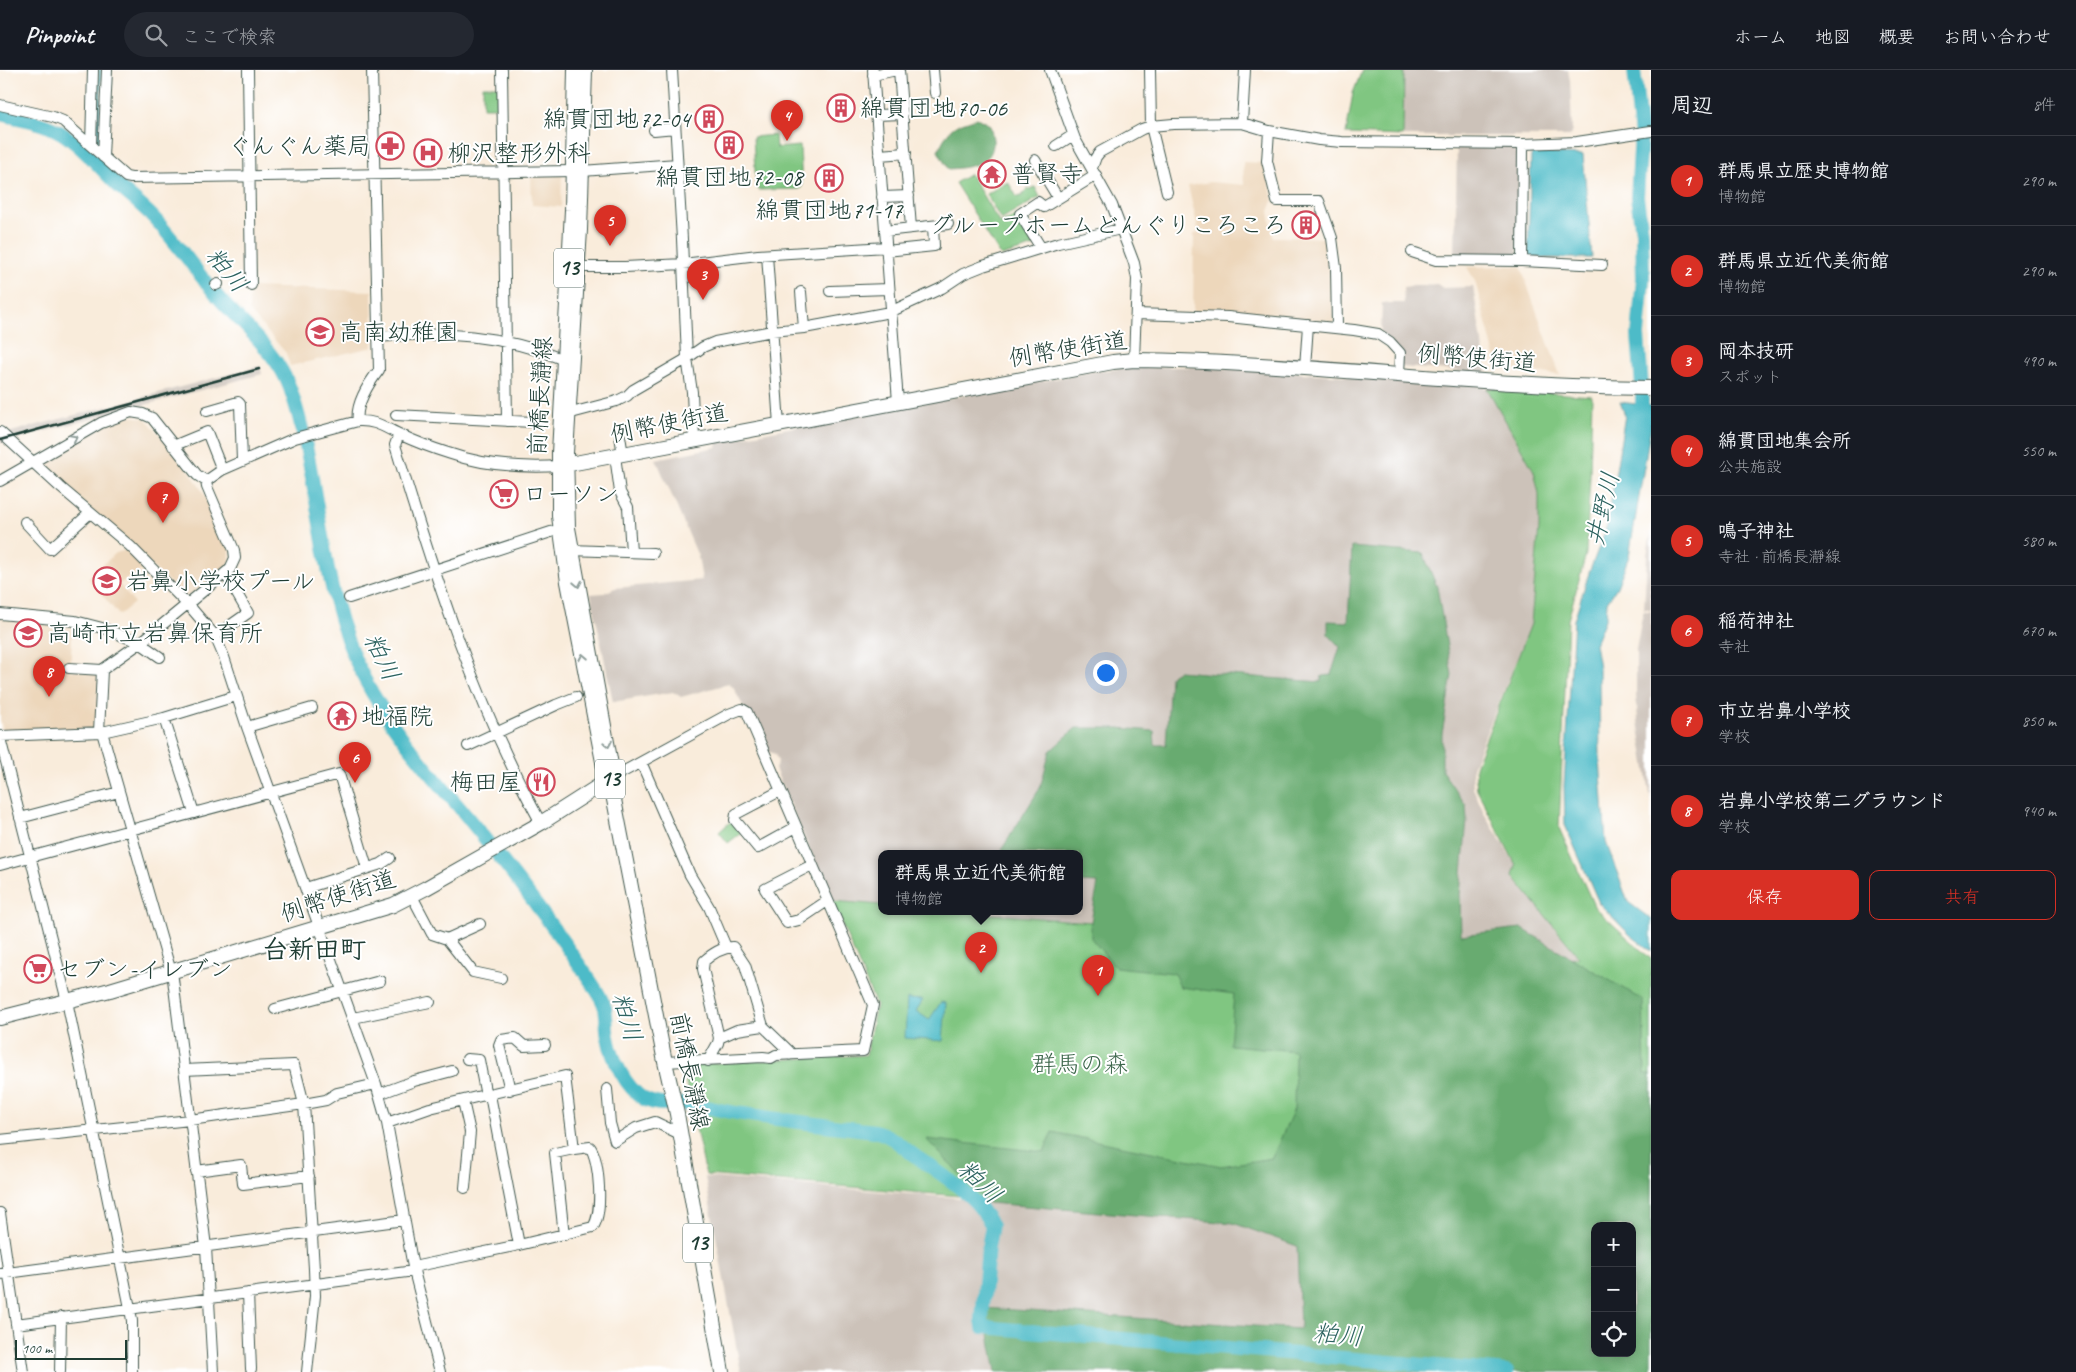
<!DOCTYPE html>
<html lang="ja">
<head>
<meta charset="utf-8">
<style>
	:root { --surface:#171b24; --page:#242831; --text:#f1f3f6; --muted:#9ea1a6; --line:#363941; --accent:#d93025 }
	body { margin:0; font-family:Caveat,"Klee One",sans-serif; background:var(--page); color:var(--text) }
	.controls { position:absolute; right:15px; bottom:15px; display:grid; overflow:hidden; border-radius:10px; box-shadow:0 2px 12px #0003 }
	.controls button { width:45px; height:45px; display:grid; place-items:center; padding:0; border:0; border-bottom:1px solid var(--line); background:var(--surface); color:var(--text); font:25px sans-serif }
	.scale { position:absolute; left:15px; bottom:12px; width:112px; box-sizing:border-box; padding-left:5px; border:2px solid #1f3d34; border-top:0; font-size:14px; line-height:18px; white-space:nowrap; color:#1f3d34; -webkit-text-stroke:4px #fff; paint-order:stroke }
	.you { position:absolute; left:1105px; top:602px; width:18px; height:18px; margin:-12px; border:4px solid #fff; border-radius:50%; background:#1a73e8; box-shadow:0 0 0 8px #1a73e833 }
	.badge { display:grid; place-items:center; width:32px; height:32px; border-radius:50%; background:var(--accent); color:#fff; font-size:16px; font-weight:700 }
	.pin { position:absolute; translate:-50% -41px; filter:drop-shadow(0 1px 2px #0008) }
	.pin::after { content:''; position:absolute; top:26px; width:18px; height:15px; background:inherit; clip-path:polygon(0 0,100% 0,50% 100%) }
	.popup { position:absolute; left:878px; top:780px; width:205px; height:65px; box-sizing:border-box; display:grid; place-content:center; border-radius:10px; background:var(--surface); filter:drop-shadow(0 1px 4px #0005); font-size:16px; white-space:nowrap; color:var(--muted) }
	.popup b { font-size:19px; color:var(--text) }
	.popup::after { content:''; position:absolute; left:50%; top:100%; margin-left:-10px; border:10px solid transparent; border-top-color:var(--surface) }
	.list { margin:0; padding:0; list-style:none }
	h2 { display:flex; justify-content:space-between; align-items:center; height:65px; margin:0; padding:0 20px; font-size:21px }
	h2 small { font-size:16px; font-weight:400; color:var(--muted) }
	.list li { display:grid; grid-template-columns:32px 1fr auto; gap:15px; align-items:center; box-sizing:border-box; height:90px; padding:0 20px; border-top:1px solid var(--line) }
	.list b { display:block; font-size:19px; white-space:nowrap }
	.list p { margin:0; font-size:16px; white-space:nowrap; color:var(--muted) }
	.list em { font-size:16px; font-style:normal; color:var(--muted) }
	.actions { display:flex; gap:10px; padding:15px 20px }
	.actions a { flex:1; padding:11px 0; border:1px solid var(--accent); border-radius:10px; text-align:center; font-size:18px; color:var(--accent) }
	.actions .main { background:var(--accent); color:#fff }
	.icon { flex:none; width:28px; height:28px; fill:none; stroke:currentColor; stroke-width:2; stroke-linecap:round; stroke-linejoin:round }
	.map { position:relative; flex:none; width:1651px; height:1302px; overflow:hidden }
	header { display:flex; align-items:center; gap:30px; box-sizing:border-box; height:70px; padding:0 25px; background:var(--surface); border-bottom:1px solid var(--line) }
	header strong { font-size:24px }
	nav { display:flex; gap:28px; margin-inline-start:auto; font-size:18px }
	.search { width:350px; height:45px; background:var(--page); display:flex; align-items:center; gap:12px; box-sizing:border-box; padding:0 18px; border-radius:28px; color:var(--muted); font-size:19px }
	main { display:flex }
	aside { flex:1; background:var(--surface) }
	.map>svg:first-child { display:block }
</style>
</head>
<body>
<header>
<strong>Pinpoint</strong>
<div class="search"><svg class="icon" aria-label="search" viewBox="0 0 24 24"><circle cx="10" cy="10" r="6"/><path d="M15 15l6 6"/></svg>ここで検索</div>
<nav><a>ホーム</a><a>地図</a><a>概要</a><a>お問い合わせ</a></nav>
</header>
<main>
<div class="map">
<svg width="1651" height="1302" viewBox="0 0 1651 1302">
	<rect width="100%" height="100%" fill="#fff"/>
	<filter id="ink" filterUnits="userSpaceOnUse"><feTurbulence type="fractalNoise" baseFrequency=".02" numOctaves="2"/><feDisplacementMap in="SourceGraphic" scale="10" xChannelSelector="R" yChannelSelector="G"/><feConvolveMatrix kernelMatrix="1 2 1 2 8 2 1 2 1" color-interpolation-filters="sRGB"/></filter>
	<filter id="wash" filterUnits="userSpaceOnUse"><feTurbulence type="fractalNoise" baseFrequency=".0096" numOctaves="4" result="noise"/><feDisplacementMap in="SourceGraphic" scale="20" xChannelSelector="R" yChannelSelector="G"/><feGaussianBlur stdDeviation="1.12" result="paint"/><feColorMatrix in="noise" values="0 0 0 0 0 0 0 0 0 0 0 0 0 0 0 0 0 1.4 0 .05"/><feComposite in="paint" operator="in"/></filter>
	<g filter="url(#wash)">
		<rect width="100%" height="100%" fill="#f9ecdb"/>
		<path fill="#edd7bb" d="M1243 92 1265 93 1273 131 1269 141 1273 167 1330 168 1334 254 1193 242 1194 164 1199 163 1188 116 1210 112 1244 115Z
			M531 103 562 104 561 137 532 135Z
			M1521 196 1532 229 1560 305 1498 298 1475 211 1467 197Z
			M250 217 372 221 373 277 290 296 286 283 249 241Z
			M128 346 145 348 188 398 204 424 230 480V491L228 496 191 526H185L39 394 105 355Z
			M127 480 145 498 119 514 134 533 119 545 88 508 116 483Z
			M0 546 73 553 70 601 98 603 97 658 4 663 0 650Z"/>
		<path fill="#ccc2b9" d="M1404 0H1568L1570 11 1572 60 1570 66H1403Z
			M1457 76H1514L1519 82 1518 183 1513 188 1455 186Z
			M1437 214 1443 218 1473 217 1487 303 1402 297 1381 262 1382 233H1404L1403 217Z
			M260 296 262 304 0 373V365Z
			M1134 297H1202L1464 313 1487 318 1534 401 1539 424V457L1531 554 1472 698 1473 718 1485 745 1516 795 1513 806 1579 887 1490 893 1091 852 964 842H1080V784H882V835L832 831 775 699 778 692 775 684 767 681 733 617 728 614 681 627 673 622 613 632 591 524 604 523 615 518 702 510 698 486 656 389 717 377 718 371 1092 302Z
			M1651 462V539H1644L1647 485Z
			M1643 541H1651V730L1638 651 1636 625V580Z
			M705 1107 959 1128H984L1595 1181V1283H1632L1651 1302H741Z"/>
		<path fill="#80c681" stroke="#50825a" d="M1362 0H1404L1403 66 1346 64 1353 23Z
			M483 16H499L498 37H483Z
			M775 65 776 78 800 76 802 117 800 119 759 120 756 117 753 67Z
			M970 104 1000 154 1016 146 1035 176 1001 186 955 113Z
			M1008 112 1017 127 1022 126 1026 120 1035 117 1040 127 1001 150 986 124Z
			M1487 318 1592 326 1590 407 1586 484 1568 550 1559 758 1595 838 1651 889V1186L1632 1156H1595L984 1128 706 1105 682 995 866 985 876 935 832 831 882 835V842H964L1091 852 1489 894 1579 887 1513 806 1516 795 1477 720 1475 697 1531 554 1539 457V424L1534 401Z
			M731 751 741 763 728 773 719 762Z"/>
		<path fill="#68ab6f" stroke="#447452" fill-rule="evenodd" d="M977 48 990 55C991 61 994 69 993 75 991 96 964 98 948 99L938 81C950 56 952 56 977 48Z
			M1352 477 1423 483 1437 517 1452 605 1442 664V701L1466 735 1467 750 1460 824 1461 865 1521 858 1643 930 1645 1004H1651V1302H996L984 1238 1300 1259 1297 1176 1233 1153 988 1133 926 1069 1044 1082 1052 1062 1221 1096 1272 1088 1294 1039 1295 981 1230 975 1234 924 1180 917 1174 903 1115 897 1091 868V852L1098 813 1080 812V784H1007L1002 779 1040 718 1050 681 1076 658H1119L1154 661 1155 675H1166L1170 606 1178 601 1321 612 1322 606 1331 605 1340 577 1328 564V551L1348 552ZM1595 1156H1632V1283H1595Z"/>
		<path fill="#4ebbc8" stroke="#367c7e" d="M1533 83 1583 85 1592 188H1530L1528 184 1531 86Z
			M1620 332 1651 336V356L1629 486 1617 517 1607 532 1606 547 1595 574 1599 597 1600 690 1606 772 1628 832 1651 849V881L1629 864 1599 833 1565 755 1564 716 1574 550 1589 503 1607 456 1625 345Z
			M907 929 923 930 916 941 929 950 941 932 946 933 943 971 905 968Z"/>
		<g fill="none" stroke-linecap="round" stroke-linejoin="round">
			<path stroke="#4ebbc8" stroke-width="2.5" d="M98 78 100 0
				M98 95V86"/>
			<path stroke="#4ebbc8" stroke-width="14" d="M1634 0 1641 66 1637 127 1642 162 1643 208 1638 265 1642 317V353
				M0 44C20 49 45 52 63 64 83 77 99 97 116 114 128 125 142 135 154 148 177 173 196 201 218 227 243 256 277 282 290 318 323 412 317 519 364 608 390 658 428 700 464 743 505 793 546 846 583 900 591 912 601 924 605 938 607 948 606 958 608 967 612 989 625 1017 644 1029 659 1037 671 1033 687 1034 706 1036 725 1042 744 1044 788 1051 831 1056 875 1061 896 1067 903 1079 921 1090 940 1103 960 1116 976 1133 982 1140 987 1148 992 1155L988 1177 982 1249 983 1257 1507 1302"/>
		</g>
	</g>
	<g filter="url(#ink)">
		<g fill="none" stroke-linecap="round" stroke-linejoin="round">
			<g stroke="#40574d" stroke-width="12">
				<path id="minor" d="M248 0 251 215
					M502 0 507 351
					M672 0 682 169 687 288 692 322 694 370
					M873 0 898 332
					M899 0 911 158
					M933 0 935 23
					M1050 0 1075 69 1112 135 1134 193 1137 209 1134 290
					M1150 0 1151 56 1167 122
					M873 5 897 0
					M0 35 53 47 63 51 126 107 131 108 573 101
					M876 45 903 44
					M1242 53 1245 0
					M654 60 675 58
					M1269 61 1267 91 1277 131H1319L1332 168 1336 198 1337 257
					M91 75 93 0
					M1056 76 1073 65
					M879 85 906 83
					M103 87 107 0
					M1035 90 1058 128
					M1092 98 1096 87 1100 82 1142 59 1151 56 1173 54 1242 53 1269 61 1319 70 1342 72 1523 74 1577 72 1651 61
					M582 101 677 94
					M882 127 909 126
					M885 161 948 154
					M1041 178 1020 144 1038 132 1044 137 1096 105
					M886 181 934 176 933 156
					M1412 182 1436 190 1522 191 1602 195
					M767 185 779 355
					M1522 191 1523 74
					M578 197H625L683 194 758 185 886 177
					M216 215 218 214
					M830 221 888 219
					M801 222 804 258
					M1136 244 1228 247 1354 260 1378 264 1390 272 1400 283 1399 304
					M377 267C444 261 501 264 564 290
					M1305 298 1308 255
					M570 340 575 342 617 331 627 326 633 320 683 291 703 277 715 272 772 261 804 258 890 242 942 218 963 204 983 196 1058 173 1121 159
					M207 341 238 332 240 334 242 391
					M396 345 533 352
					M358 351C355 335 369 313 379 300L372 0
					M0 362 60 417 130 476 192 539 215 566 224 587 247 657 376 1014 387 1053 413 1197 440 1302
					M399 364 395 375C434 504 475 634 541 753
					M620 366 623 385
					M173 376 207 362 222 400
					M615 386 620 422 628 437 631 482
					M0 411 101 353 131 342 143 344 152 348 197 405 206 411
					M25 452 50 479 90 443
					M571 480 653 483
					M349 528 560 459
					M0 544 75 551 106 559 140 573 160 587
					M215 566 248 543 225 503
					M69 598 102 600
					M164 648 194 743
					M247 657 312 638
					M99 662 102 600 140 573 230 499 235 488 234 480 207 417 206 411 222 400 295 368 358 351C376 350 385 358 401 365 416 372 432 378 448 383 482 395 523 398 559 396
					M102 662 164 648 236 626
					M0 666 102 662 173 909 206 1177 213 1302
					M0 668 67 931 130 1238 132 1251V1302
					M468 676 556 635 576 627
					M641 692 690 805 709 837 726 877
					M610 709 729 644 742 639 747 642 873 935 863 981 776 985 771 988 763 987 665 992
					M780 721 736 744 735 750 758 778 796 757
					M20 748 119 722
					M0 795 339 704 367 798
					M812 795 765 819 787 853 799 850 827 831
					M306 818 381 794 390 788
					M412 826 432 864 447 869 473 902 501 908
					M447 869 480 854
					M275 939 380 911
					M353 948 430 932
					M719 968 737 960 763 956
					M467 989 479 990 486 1026
					M708 991 718 973 719 968 703 899 704 891C713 883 721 878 733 877L745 895 763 956 789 981 790 985
					M184 1000 294 995 304 1034 314 1199 315 1226 307 1302
					M607 1019 610 1053 615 1071 636 1058 655 1052 680 1064
					M510 1020 499 975 501 970 515 968 524 976 545 975
					M379 1024 414 1011 452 1001
					M490 1025 519 1175
					M463 1031 470 1062 465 1118
					M387 1053 430 1038 565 1006 574 1079 590 1077C600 1091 603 1143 593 1157L519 1175 413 1197
					M0 1070 190 1050 304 1034 326 1030 337 1023 376 1014
					M196 1101 241 1095 243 1114 309 1106
					M0 1143 23 1302
					M564 1165 555 1083 574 1079
					M0 1204 404 1150
					M248 1223 251 1299
					M16 1254 414 1201
					M60 1302 61 1247"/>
			</g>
			<g stroke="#40574d" stroke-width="16">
				<path id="major" d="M575 0 572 140 559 383V446L568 512 605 702 610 709 612 700 568 458 566 383 580 160 585 0
					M559 396 1113 292 1134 290C1306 292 1478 317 1651 318
					M0 948 110 920 393 835 426 818 541 753 610 709 665 992 677 1044 722 1302"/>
			</g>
			<use href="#minor" stroke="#fff" stroke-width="10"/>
			<use href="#major" stroke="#fff" stroke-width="14"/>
			<path stroke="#1f3d34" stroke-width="2.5" d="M0 370 259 299"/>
		</g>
		<defs><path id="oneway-chevron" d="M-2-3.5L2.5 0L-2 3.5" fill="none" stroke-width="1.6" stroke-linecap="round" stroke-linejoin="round" transform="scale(1.25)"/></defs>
		<g stroke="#8f9e9a">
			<use href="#oneway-chevron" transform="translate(74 368) rotate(-29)"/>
			<use href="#oneway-chevron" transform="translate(578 514) rotate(79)"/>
			<use href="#oneway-chevron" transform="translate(583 587) rotate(-101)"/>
			<use href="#oneway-chevron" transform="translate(608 674) rotate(80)"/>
		</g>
	</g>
	<defs>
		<g id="building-ring" transform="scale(1.4375)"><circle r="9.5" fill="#fff" stroke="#d1495b" stroke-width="1.5"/><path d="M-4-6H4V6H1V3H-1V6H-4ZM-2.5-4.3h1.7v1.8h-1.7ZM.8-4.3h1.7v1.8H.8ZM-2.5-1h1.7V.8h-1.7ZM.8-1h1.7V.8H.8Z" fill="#d1495b"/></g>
		<g id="pharmacy-ring" transform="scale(1.4375)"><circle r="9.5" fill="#fff" stroke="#d1495b" stroke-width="1.5"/><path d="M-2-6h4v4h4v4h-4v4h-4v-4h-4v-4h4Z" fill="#d1495b"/></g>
		<g id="hospital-ring" transform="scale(1.4375)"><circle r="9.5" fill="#fff" stroke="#d1495b" stroke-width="1.5"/><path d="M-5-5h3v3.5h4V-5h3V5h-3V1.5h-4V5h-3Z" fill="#d1495b"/></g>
		<g id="temple-ring" transform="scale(1.4375)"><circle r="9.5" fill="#fff" stroke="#d1495b" stroke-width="1.5"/><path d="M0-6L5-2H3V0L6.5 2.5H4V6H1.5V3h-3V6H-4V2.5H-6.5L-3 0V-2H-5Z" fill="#d1495b"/></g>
		<g id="school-ring" transform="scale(1.4375)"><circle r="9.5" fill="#fff" stroke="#d1495b" stroke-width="1.5"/><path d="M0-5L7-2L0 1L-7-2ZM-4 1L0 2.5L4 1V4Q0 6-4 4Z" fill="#d1495b"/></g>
		<g id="supermarket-ring" transform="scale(1.4375)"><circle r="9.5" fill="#fff" stroke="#d1495b" stroke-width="1.5"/><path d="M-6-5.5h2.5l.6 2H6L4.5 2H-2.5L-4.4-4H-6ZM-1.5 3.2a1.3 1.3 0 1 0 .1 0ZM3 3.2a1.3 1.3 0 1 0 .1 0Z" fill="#d1495b"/></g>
		<g id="restaurant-ring" transform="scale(1.4375)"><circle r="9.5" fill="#fff" stroke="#d1495b" stroke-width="1.5"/><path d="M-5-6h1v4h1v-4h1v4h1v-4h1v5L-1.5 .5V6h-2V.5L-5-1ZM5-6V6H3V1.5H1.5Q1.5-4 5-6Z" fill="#d1495b"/></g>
	</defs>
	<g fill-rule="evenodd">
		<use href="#building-ring" x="841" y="38"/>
		<use href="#building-ring" x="709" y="49"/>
		<use href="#building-ring" x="729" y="75"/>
		<use href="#pharmacy-ring" x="390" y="76"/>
		<use href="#hospital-ring" x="428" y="83"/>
		<use href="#temple-ring" x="992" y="104"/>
		<use href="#building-ring" x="829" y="108"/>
		<use href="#building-ring" x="1306" y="155"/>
		<use href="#school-ring" x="320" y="262"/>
		<use href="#supermarket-ring" x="504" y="424"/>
		<use href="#school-ring" x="107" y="511"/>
		<use href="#school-ring" x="28" y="563"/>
		<use href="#temple-ring" x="342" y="646"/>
		<use href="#restaurant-ring" x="541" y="712"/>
		<use href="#supermarket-ring" x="38" y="899"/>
	</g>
	<g text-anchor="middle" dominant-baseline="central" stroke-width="4" stroke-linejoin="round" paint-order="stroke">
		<g fill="#fff" stroke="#627771" stroke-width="1">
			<rect x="554" y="178.5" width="30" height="39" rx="4"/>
			<rect x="595" y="689.5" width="30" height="39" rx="4"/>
			<rect x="683" y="1153.5" width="30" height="39" rx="4"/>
		</g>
		<g font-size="22" font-weight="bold" fill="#1f3d34">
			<text x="569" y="198">13</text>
			<text x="610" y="709">13</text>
			<text x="698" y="1173">13</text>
		</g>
		<g font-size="24" fill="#1f3d34" stroke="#fff" text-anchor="start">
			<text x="860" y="38">綿貫団地70-06</text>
			<text x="690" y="49" text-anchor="end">綿貫団地72-04</text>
			<text x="371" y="76" text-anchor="end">ぐんぐん薬局</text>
			<text x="447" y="83">柳沢整形外科</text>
			<text x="1011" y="104">普賢寺</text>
			<text x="729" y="107" text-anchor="middle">綿貫団地72-08</text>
			<text x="829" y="140" text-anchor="middle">綿貫団地71-17</text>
			<text x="1287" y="155" text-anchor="end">グループホームどんぐりころころ</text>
			<text x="339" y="262">高南幼稚園</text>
			<text x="523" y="424">ローソン</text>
			<text x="126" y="511">岩鼻小学校プール</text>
			<text x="47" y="563">高崎市立岩鼻保育所</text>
			<text x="361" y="646">地福院</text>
			<text x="522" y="712" text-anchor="end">梅田屋</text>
			<text x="57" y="899">セブン-イレブン</text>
		</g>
		<g font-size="24" fill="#1f3d34" stroke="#fff">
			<text transform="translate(1068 279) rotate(-9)">例幣使街道</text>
			<text transform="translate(1477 288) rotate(5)">例幣使街道</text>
			<text transform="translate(540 326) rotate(-87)">前橋長瀞線</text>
			<text transform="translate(669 353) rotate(-11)">例幣使街道</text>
			<text transform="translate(338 826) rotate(-18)">例幣使街道</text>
			<text transform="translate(690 1001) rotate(79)">前橋長瀞線</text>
		</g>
		<g font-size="24" fill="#3c664b" stroke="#fff">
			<text x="1080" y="994">群馬の森</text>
		</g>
		<g font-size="25" font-style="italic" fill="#2d6360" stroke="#fff">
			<text transform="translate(227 200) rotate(50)">粕川</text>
			<text transform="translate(1603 439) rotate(-77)">井野川</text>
			<text transform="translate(382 587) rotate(64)">粕川</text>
			<text transform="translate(627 947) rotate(74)">粕川</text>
			<text transform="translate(980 1112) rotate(44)">粕川</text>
			<text transform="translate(1338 1265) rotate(5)">粕川</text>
		</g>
		<g font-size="26" font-weight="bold" fill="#1f3d34" stroke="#fff">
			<text x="314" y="879">台新田町</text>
		</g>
	</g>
</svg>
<div class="controls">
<button>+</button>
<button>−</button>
<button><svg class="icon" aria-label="locate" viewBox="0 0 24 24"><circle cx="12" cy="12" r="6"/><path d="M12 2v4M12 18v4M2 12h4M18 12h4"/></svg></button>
</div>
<div class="scale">100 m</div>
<div class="you"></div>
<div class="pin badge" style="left:1098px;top:926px">1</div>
<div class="pin badge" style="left:981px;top:903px">2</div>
<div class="popup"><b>群馬県立近代美術館</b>博物館</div>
<div class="pin badge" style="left:703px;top:230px">3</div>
<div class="pin badge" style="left:787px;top:71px">4</div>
<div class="pin badge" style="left:610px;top:176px">5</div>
<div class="pin badge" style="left:355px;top:713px">6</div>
<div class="pin badge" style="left:163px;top:453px">7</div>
<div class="pin badge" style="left:49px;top:627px">8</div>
</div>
<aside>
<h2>周辺<small>8件</small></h2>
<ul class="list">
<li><span class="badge">1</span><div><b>群馬県立歴史博物館</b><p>博物館</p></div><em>290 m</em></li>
<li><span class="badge">2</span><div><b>群馬県立近代美術館</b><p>博物館</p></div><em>290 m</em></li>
<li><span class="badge">3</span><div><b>岡本技研</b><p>スポット</p></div><em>490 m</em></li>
<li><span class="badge">4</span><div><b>綿貫団地集会所</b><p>公共施設</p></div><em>550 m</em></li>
<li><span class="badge">5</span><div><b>鳴子神社</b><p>寺社 · 前橋長瀞線</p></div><em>580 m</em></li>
<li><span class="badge">6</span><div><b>稲荷神社</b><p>寺社</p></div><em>670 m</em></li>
<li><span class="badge">7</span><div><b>市立岩鼻小学校</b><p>学校</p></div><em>850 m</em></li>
<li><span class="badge">8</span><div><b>岩鼻小学校第二グラウンド</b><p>学校</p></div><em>940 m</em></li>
</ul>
<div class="actions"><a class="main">保存</a><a>共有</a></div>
</aside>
</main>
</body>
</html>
